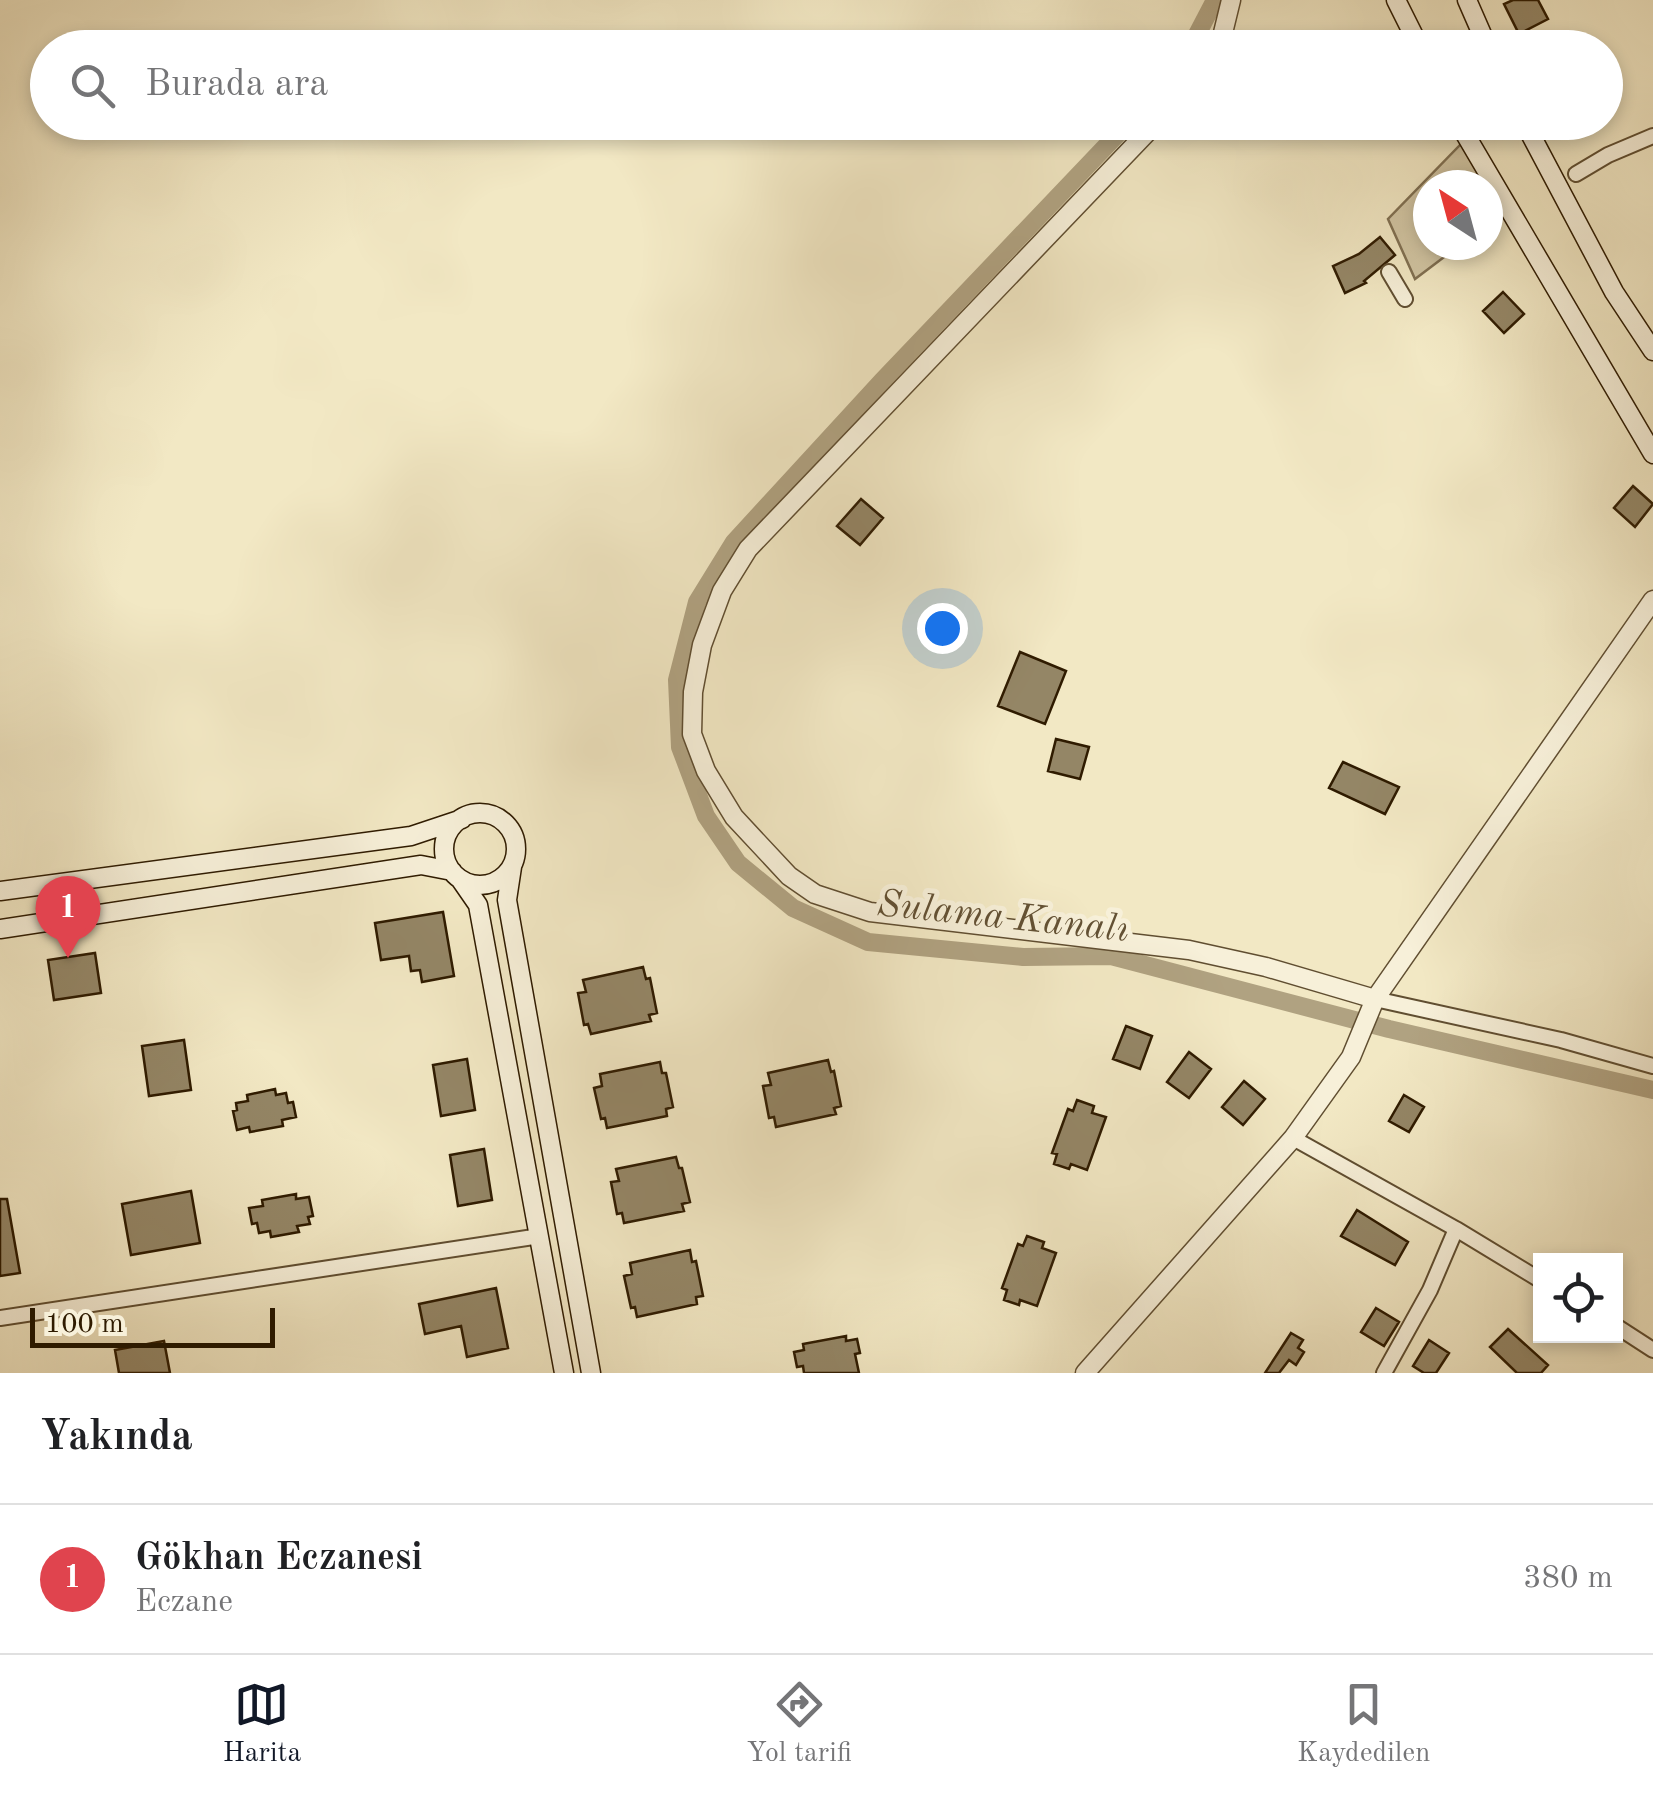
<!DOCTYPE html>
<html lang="tr">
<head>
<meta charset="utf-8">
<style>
	:root { --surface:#fff; --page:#f2f2f2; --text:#202124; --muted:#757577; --line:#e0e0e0; --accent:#111827 }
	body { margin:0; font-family:"Old Standard TT",serif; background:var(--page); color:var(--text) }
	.controls { position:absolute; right:30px; bottom:30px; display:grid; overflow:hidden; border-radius:0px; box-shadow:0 5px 15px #0003 }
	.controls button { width:90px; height:90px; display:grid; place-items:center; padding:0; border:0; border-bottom:2px solid var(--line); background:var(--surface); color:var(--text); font:50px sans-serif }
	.compass { position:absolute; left:1413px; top:170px; width:90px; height:90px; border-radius:50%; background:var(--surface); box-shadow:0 5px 15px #0003; rotate:324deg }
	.scale { position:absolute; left:30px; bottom:25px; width:245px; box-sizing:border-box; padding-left:10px; border:5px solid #2f1b00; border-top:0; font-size:28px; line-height:35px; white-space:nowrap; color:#2f1b00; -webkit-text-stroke:8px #f7f0d9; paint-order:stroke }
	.you { position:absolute; left:942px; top:628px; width:35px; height:35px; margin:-25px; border:8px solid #fff; border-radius:50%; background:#1a73e8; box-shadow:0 0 0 15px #1a73e833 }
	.badge { display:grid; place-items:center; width:65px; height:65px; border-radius:50%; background:var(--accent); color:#fff; font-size:32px; font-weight:700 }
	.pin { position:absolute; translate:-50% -82px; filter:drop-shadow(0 2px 5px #0008) }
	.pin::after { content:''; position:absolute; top:52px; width:35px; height:30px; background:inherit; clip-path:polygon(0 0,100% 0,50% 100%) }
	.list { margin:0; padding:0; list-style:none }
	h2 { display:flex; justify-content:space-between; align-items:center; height:130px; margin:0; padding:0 40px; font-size:42px }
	h2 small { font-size:32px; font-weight:400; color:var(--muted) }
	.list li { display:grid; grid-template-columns:65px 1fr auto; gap:30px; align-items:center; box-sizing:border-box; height:150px; padding:0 40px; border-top:2px solid var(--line) }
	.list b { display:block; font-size:38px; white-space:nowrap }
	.list p { margin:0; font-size:32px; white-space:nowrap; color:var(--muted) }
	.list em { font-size:32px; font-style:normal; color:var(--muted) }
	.icon { flex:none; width:55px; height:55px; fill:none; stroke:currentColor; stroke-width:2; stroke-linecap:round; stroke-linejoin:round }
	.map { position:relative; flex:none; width:1653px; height:1373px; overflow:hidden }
	.search { position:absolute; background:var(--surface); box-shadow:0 5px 15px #0003; left:30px; right:30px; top:30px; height:110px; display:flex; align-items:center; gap:25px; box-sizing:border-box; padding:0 35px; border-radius:55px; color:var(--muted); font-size:38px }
	.sheet { height:280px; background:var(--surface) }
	nav { display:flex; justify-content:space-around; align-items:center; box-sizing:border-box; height:140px; border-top:2px solid var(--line); background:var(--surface); font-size:28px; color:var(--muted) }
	nav a { display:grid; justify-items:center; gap:5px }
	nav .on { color:var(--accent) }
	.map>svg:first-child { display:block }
</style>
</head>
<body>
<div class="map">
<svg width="1653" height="1373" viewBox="0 0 1653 1373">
	<rect width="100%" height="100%" fill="#f2e8c4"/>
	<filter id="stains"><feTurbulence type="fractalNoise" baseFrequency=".002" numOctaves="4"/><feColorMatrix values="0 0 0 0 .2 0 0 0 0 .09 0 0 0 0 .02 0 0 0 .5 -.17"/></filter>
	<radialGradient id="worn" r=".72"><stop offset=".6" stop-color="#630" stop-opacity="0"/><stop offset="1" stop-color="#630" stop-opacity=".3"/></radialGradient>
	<path fill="#d1c5a3" stroke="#807052" stroke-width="2.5" d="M1461 144 1487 185H1428V245H1460L1415 279 1388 219Z"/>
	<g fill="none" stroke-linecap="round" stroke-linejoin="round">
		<path stroke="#b0a281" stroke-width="18" d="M1190 48 1215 0
			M1129 122 882 381 734 542 697 602 677 680 680 747 706 816 738 863 793 908 868 942 1023 957 1111 956 1389 1029 1653 1090"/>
	</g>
	<path fill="#948666" stroke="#2f1b00" stroke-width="2.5" d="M1513 0H1538L1548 19 1519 34 1504 4Z
		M1380 237 1395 255 1364 281 1366 283 1345 293 1333 266 1359 254Z
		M1503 292 1524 314 1504 333 1483 311Z
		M1633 486 1653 504 1635 527 1614 508Z
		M861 499 883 518 860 545 837 526Z
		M1020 652 1066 671 1045 724 998 706Z
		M1056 739 1089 747 1080 779 1048 771Z
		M1343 762 1399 787 1385 814 1329 788Z
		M443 912 454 976 422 982 420 970 411 971 409 956 381 960 375 923Z
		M95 953 101 993 54 1000 48 960Z
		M643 967 646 979 650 978 657 1013 649 1015 651 1021 591 1034 588 1024 584 1025 578 993 586 992 583 980Z
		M1126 1026 1152 1036 1140 1069 1113 1059Z
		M184 1040 191 1090 149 1096 142 1046Z
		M1189 1052 1211 1069 1189 1098 1167 1082Z
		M467 1059 475 1110 441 1116 433 1065Z
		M828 1060 831 1072 834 1071 841 1106 834 1108 836 1114 776 1127 774 1117 769 1118 763 1086 771 1085 768 1073Z
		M660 1062 662 1073H666L673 1107 666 1109 667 1116 607 1128 605 1118 601 1119 594 1088 602 1086 600 1074Z
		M1244 1081 1265 1099 1243 1125 1222 1107Z
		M275 1089 276 1095 286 1093 288 1103 293 1102 296 1117 282 1120 283 1126 250 1132 249 1127 237 1130 233 1111 237 1110 236 1103 248 1101 247 1095Z
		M1404 1095 1424 1107 1409 1132 1389 1121Z
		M1077 1100 1094 1106 1092 1113 1106 1117 1087 1170 1071 1164 1069 1169 1054 1164 1057 1154 1052 1153 1068 1109 1073 1111Z
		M484 1149 492 1200 458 1206 450 1155Z
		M676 1157 679 1168H682L690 1202 682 1204 684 1211 624 1223 622 1213 617 1214 611 1182 619 1181 616 1169Z
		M191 1191 200 1243 131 1255 122 1204Z
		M296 1194V1199L309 1197 313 1216 308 1217 310 1224 297 1226 299 1232 271 1237 270 1231 259 1233 257 1223 252 1224 249 1208 263 1206 262 1200Z
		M0 1199H7L20 1273 0 1276Z
		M1357 1210 1408 1242 1395 1265 1341 1236Z
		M1027 1236 1044 1242 1042 1248 1056 1253 1037 1306 1020 1300 1019 1305 1004 1300 1007 1290 1002 1288 1018 1244 1023 1246Z
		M690 1250 692 1262 696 1261 703 1296 696 1297 697 1304 637 1317 635 1307 631 1308 624 1276 632 1274 630 1263Z
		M496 1288 508 1348 467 1357 461 1326 425 1334 419 1304Z
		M1376 1308 1399 1322 1384 1346 1361 1332Z
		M1508 1329 1548 1365 1541 1373H1517L1490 1347Z
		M1291 1333 1303 1340 1298 1348 1304 1352 1296 1365 1289 1360 1279 1373H1265Z
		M846 1336V1341L857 1339 860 1353 855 1354 859 1373H804L803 1366 797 1367 794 1352 804 1350 803 1344Z
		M1429 1340 1449 1353 1436 1373H1424L1413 1366Z
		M164 1341 170 1373H119L115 1350Z"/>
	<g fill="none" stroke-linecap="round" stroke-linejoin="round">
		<g stroke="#604e31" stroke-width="18">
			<path id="minor" d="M1576 174 1608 155 1653 136
				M1389 272 1405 299
				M1375 999 1561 1040 1653 1066
				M1293 1138 1456 1229 1540 1280
				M0 1318 540 1236
				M1616 1326 1653 1350
				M1384 1373 1430 1290 1456 1229"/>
		</g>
		<g stroke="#604e31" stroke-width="21">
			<path id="tertiary" d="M1216 48 1222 37 1231 0
				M1157 122 748 549 722 591 702 645 693 692 692 734 706 771 734 817 789 876 815 894 870 912 1189 950 1266 967 1375 999
				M1085 1373 1293 1138 1351 1057 1375 999 1653 600"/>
		</g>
		<g stroke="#2f1b00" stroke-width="21">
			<path id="secondary" d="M1396 0 1420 48
				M1467 0 1488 48
				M1458 122 1653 454
				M1524 122 1614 292 1653 351
				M444 849a36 36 0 1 1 72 0a36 36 0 1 1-72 0Z
				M512 867 507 900 591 1373
				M460 879 478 905 564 1373
				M0 891 411 836 462 819
				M0 929 421 865 452 871"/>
		</g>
		<use href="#minor" stroke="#f7f0d9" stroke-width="14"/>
		<use href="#tertiary" stroke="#f7f0d9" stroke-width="18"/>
		<use href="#secondary" stroke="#f7f0d9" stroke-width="18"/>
	</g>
	<g text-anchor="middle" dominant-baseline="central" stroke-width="10" stroke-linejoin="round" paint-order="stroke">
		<g font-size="38" font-style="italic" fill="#635134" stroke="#f7f0d9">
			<text transform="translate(1003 918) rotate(6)">Sulama Kanalı</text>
		</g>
	</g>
	<rect width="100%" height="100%" filter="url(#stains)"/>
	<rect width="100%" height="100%" fill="url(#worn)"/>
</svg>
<div class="controls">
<button><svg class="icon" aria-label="locate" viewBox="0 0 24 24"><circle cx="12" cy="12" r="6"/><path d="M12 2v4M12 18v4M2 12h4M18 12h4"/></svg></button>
</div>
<svg class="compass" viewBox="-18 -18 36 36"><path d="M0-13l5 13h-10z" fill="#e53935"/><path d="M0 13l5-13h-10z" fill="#757577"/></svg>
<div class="scale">100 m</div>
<div class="you"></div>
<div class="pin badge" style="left:68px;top:958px;background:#e0444e">1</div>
<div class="search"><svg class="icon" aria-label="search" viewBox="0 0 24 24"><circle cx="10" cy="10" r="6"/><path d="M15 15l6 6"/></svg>Burada ara</div>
</div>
<section class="sheet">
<h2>Yakında<small></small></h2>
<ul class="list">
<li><span class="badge" style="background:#e0444e">1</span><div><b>Gökhan Eczanesi</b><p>Eczane</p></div><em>380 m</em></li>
</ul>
</section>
<nav>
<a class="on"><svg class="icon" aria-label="map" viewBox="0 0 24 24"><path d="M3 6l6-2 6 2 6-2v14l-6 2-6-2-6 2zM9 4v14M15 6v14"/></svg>Harita</a>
<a><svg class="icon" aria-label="directions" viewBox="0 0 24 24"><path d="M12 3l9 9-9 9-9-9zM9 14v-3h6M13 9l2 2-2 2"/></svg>Yol tarifi</a>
<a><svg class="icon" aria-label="saved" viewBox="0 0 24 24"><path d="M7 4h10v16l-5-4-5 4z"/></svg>Kaydedilen</a>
</nav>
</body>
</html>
